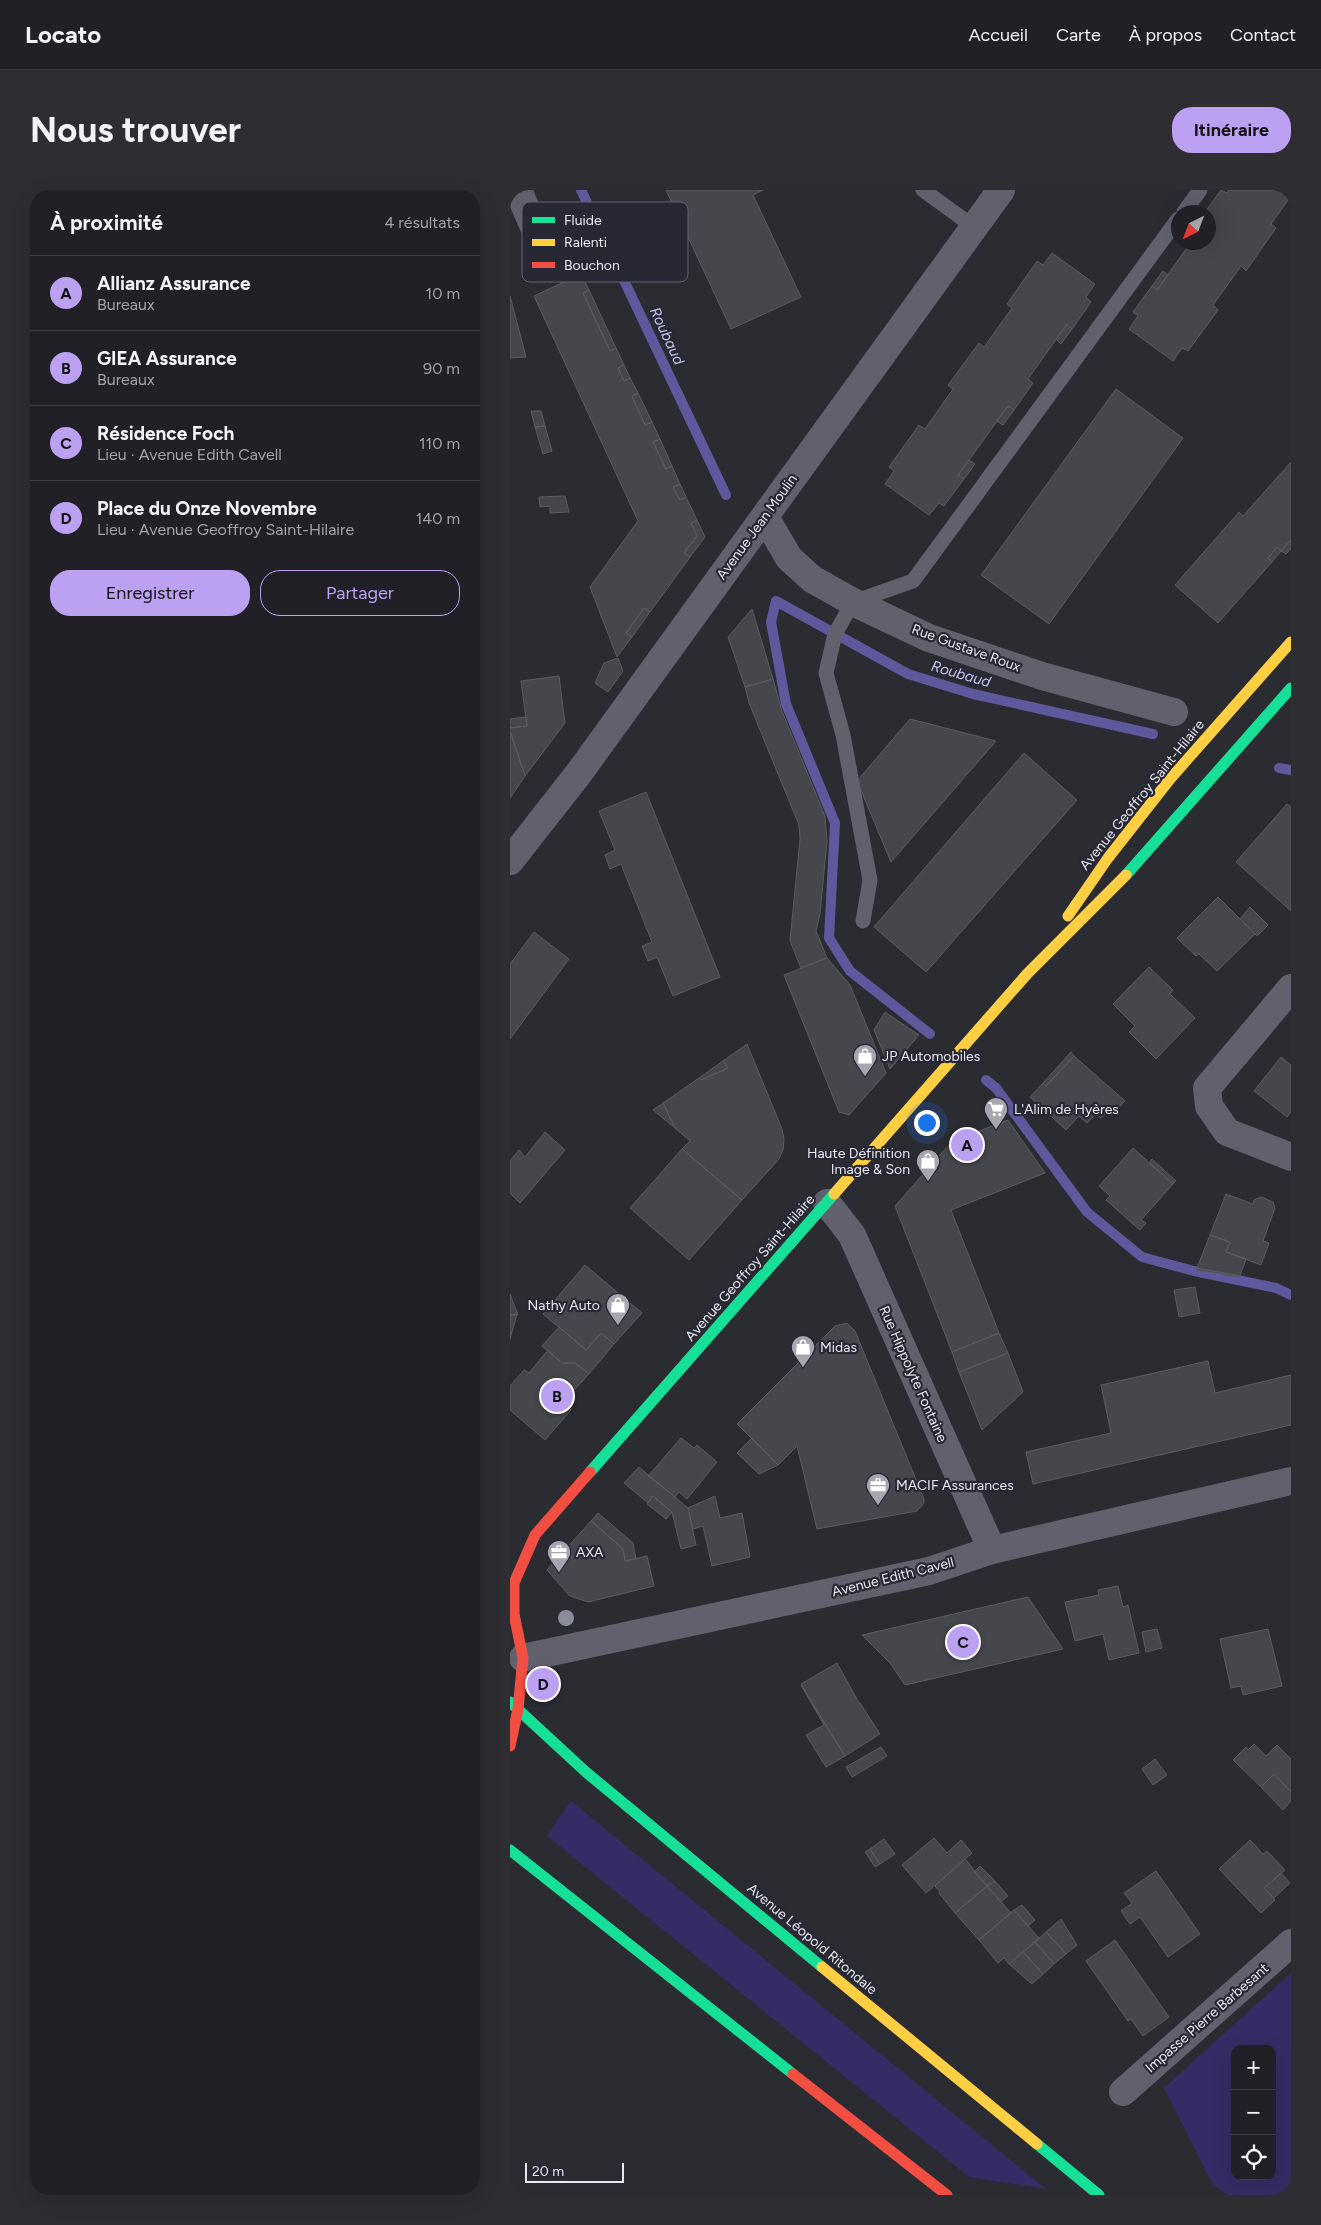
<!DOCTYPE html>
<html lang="fr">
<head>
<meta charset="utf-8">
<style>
	:root { --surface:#202026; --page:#2d2d32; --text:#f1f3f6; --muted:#a2a3a7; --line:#3d3e43; --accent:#bca0f2 }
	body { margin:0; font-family:Figtree,sans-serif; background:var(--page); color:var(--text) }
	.controls { position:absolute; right:15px; bottom:15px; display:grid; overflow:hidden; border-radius:10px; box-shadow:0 5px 20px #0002 }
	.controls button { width:45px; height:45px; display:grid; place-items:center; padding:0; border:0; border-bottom:1px solid var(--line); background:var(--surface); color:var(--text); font:25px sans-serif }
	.compass { position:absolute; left:661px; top:15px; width:45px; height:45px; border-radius:50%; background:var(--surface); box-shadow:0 5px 20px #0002; rotate:222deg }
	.scale { position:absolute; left:15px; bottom:12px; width:99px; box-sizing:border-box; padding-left:5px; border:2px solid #e7e8f0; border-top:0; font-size:14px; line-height:18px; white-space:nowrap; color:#e7e8f0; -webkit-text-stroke:4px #282835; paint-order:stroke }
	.you { position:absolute; left:416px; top:932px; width:18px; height:18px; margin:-12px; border:4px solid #fff; border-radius:50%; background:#1a73e8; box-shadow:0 0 0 8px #1a73e833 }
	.badge { display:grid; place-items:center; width:32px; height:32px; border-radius:50%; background:var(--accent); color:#111; font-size:16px; font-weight:700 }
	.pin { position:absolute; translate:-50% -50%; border:2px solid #fff; box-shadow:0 1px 5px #0006 }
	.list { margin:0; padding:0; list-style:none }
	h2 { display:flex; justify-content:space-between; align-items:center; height:65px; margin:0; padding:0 20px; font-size:21px }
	h2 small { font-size:16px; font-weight:400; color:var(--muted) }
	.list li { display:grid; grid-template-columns:32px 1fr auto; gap:15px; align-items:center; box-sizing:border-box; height:75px; padding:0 20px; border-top:1px solid var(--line) }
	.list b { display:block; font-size:19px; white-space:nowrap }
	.list p { margin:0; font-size:16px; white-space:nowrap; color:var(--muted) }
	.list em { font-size:16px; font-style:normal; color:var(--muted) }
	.actions { display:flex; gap:10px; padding:15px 20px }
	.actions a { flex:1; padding:11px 0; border:1px solid var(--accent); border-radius:20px; text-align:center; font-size:18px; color:var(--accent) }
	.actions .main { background:var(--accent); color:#111 }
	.icon { flex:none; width:28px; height:28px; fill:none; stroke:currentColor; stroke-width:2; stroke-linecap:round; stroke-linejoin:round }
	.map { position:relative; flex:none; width:781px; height:2005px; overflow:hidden; border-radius:20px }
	header { display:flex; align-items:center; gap:30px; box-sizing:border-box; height:70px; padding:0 25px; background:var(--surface); border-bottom:1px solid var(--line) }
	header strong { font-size:24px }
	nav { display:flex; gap:28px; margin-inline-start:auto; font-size:18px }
	.intro { display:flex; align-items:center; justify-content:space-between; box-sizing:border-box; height:120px; padding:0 30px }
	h1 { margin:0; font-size:35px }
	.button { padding:12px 22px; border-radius:20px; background:var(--accent); color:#111; font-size:18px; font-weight:700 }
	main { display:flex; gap:30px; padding:0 30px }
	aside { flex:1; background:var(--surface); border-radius:20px; box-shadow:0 5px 20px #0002 }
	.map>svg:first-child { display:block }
</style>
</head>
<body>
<header>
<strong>Locato</strong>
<nav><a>Accueil</a><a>Carte</a><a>À propos</a><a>Contact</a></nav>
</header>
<div class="intro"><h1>Nous trouver</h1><a class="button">Itinéraire</a></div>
<main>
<aside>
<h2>À proximité<small>4 résultats</small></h2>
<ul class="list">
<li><span class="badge">A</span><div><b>Allianz Assurance</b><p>Bureaux</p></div><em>10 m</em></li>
<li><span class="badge">B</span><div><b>GIEA Assurance</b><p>Bureaux</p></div><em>90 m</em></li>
<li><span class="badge">C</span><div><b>Résidence Foch</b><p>Lieu · Avenue Edith Cavell</p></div><em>110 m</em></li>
<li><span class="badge">D</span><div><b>Place du Onze Novembre</b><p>Lieu · Avenue Geoffroy Saint-Hilaire</p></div><em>140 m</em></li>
</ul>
<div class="actions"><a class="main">Enregistrer</a><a>Partager</a></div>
</aside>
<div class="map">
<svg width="781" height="2005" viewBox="0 0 781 2005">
	<rect width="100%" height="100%" fill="#2b2b32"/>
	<path fill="#342d65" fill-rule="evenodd" d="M61 1611 536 1999 459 1987 37 1646Z
		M781 1783V2005H717L702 1993 654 1898ZM725 1859H762V1986H725Z"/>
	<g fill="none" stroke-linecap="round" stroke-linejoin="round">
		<path stroke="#5e589c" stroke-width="10" d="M71 0 216 305
			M769 578 781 580
			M420 844 340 781 319 748 325 633 276 514 261 432 266 411 398 484 463 504 643 544
			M476 890 486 898 577 1022 632 1067 684 1081 766 1098 781 1105"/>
	</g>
	<path fill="#46464d" stroke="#5b5b61" d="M156 0H253L243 5 291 107 221 139Z
		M711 0 717 3 719 0H781V6L761 34 766 38 736 81 731 76 703 115 708 120 678 161 672 158 663 171 619 139 628 126 623 122 642 96 647 100 681 52H698V22H695Z
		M542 63 585 94 576 107 581 112 562 139 557 134 518 189 523 193 504 220 498 216 459 270 448 285 454 289 434 316 429 313 419 325 375 294 384 281 379 277 409 235 415 239 443 199 438 195 469 153 474 157 502 118 497 114 527 71 533 75Z
		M653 81 658 85 647 100 642 96Z
		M71 84 79 100 73 103 100 161 106 158 114 175 108 178 114 191 120 188 128 203 122 206 135 235 142 232 150 249 143 252 156 279 162 276 170 294 163 297 170 310 176 307 187 330 181 333 187 346 174 363 180 367 140 422 134 418 116 443 122 447 107 467 80 397 128 331 24 106Z
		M79 100 106 158 100 161 73 103Z
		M0 106 16 167 0 168Z
		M557 134 562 139 551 154 546 149Z
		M114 175 120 188 114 191 108 178Z
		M606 199 673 248 539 434 471 385Z
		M128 203 142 232 135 235 122 206Z
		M498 216 504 220 493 235 487 231Z
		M21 221H31L35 236 25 237Z
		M35 236 42 261 33 264 25 237Z
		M150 249 162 276 156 279 143 252Z
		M459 270 465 274 454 289 448 285Z
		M781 272V350L771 361 767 357 758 368 762 372 708 433 665 395 729 322 733 326Z
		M170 294 176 307 170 310 163 297Z
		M55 306 59 322 40 323V316L30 317 29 307Z
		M187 330 195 347 180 367 174 363 187 346 181 333Z
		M781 350V359L776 364 771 361Z
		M767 357 771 361 762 372 758 368Z
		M134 418 140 422 122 447 116 443Z
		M242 419 263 489 235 497 218 447Z
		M108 468 113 481 98 502 85 493 94 473Z
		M49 486 55 533 15 586 0 540V538L17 536 11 491Z
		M263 489 272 521 315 626 317 651 310 724 306 741 317 768 291 778 280 751 290 649 289 635 239 513 235 497Z
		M16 527 17 536 0 538V529Z
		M400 529 486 551 381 672 347 591Z
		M0 541 15 586 0 608Z
		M514 563 567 610 416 782 364 737Z
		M136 602 210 787 163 806 147 767 138 771 132 756 142 752 111 674 100 679 95 665 105 660 89 621Z
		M777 614 781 617V721L726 672Z
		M708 707 745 744 707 781 689 764 686 766 667 748Z
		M740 717 758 735 747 746 730 729Z
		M24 742 59 769 0 849V774Z
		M317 768 340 795 376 883 339 925 329 922 274 785Z
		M639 777 663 800 660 804 685 828 646 869 619 842 625 836 603 814Z
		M375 822 409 845 380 879 364 840Z
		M237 854 272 939 274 949 273 960 269 969 232 1010 172 959 180 951 165 938 153 913 189 888 191 890 218 878 213 871Z
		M561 862 564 866 536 896 533 893Z
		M564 866 615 911 601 926 598 922 591 928 586 924 577 933 569 926 556 940 520 907 533 893 536 896Z
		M771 867 781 875V922L777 927 744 901Z
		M213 871 218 878 191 890 189 888Z
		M153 913 165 938 143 920Z
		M498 930 535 983 441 1020 489 1143 442 1162 385 1016 438 956 449 952 448 949Z
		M35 942 55 960 10 1013 0 1003V971L9 960 15 967Z
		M623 958 663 994 631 1030 636 1033 630 1040 596 1010 600 1006 589 996Z
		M172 959 232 1010 179 1070 120 1018Z
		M642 969 666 991 663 994 639 973Z
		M716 1004 743 1014 744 1010 751 1007 763 1012 765 1018 753 1051 759 1053 751 1075 716 1062 720 1052 700 1045Z
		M700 1045 720 1052 716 1062 736 1069 730 1086 687 1078Z
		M75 1075 132 1123 104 1154 91 1143 76 1160 33 1124Z
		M687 1078 713 1083 730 1086 729 1087 687 1080Z
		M685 1097 690 1123 669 1127 664 1100Z
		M0 1104 8 1125H0Z
		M7 1124 0 1149V1125Z
		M337 1133 345 1141 414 1309V1313L407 1321 307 1339 287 1256 268 1275 227 1234 325 1136Z
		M49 1137 76 1160 91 1143 104 1154 79 1184 65 1173H52L32 1156Z
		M489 1143 498 1163 449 1182 442 1162Z
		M38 1160 52 1173H65L79 1184 52 1213 61 1220 35 1250 0 1220V1196L14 1180 19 1183Z
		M498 1163 513 1202 472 1240 449 1182Z
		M698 1171 705 1203 781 1185V1235L523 1294 516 1262 601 1243 591 1195Z
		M171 1248 184 1258 187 1255 207 1272 177 1309 169 1302 165 1307 138 1286Z
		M242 1248 268 1275 249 1284 227 1263Z
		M129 1277 178 1318 186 1355 171 1359 162 1322 143 1306 138 1313 114 1293Z
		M143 1306 162 1322 156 1329 137 1314Z
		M205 1306 210 1328 232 1323 240 1367 202 1376 193 1336 183 1339 178 1318Z
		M88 1323 123 1353 126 1369 115 1371 113 1359 81 1331Z
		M81 1331 113 1359 115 1371 137 1366 144 1396 78 1412 60 1406 37 1380Z
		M608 1396 613 1417 618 1415 629 1463 599 1470 593 1444 565 1451 555 1412 589 1405 588 1400Z
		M518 1407 553 1459 395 1495 380 1473 352 1445Z
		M647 1439 652 1458 636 1462 632 1442Z
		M758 1439 772 1496 733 1505 731 1496 721 1498 710 1449Z
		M327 1473 349 1513H350L370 1544 335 1566 291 1494Z
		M291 1495 335 1566 316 1577 296 1545 314 1535Z
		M744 1554 756 1566 767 1555 781 1569V1602L764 1584 751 1597 723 1570 736 1557 738 1560Z
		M371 1557 377 1566 342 1587 336 1577Z
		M645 1569 657 1585 643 1595 632 1579Z
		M764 1584 781 1602V1611L773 1620 751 1597Z
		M424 1648 437 1663 451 1650 462 1663 416 1703 392 1675Z
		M374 1649 385 1664 370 1674 360 1659Z
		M740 1650 753 1664 757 1661 775 1680 754 1698 765 1710 751 1723 709 1679Z
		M360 1659 370 1674 365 1677 355 1662Z
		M455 1669 477 1696 445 1723 429 1703 430 1702 425 1696Z
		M470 1676 485 1691 477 1696 464 1682Z
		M646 1681 690 1744 658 1767 630 1727 620 1734 611 1721 622 1713 614 1703Z
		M771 1683 780 1693 764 1708 754 1698Z
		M485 1691 498 1706 491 1712 477 1696Z
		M477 1696 501 1723 469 1750 445 1723Z
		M512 1715 525 1730 518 1736 504 1720Z
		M504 1720 529 1748 499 1774 494 1768 488 1773 469 1750Z
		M551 1729 567 1755 556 1764 536 1742Z
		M536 1742 556 1764 544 1774 525 1752Z
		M605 1750 659 1827 633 1846 621 1829 618 1831 576 1771Z
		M525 1752 544 1774 533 1784 513 1762Z
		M513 1762 533 1784 522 1794 499 1774Z"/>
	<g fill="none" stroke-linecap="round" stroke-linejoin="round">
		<path stroke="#61616d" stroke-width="15" d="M413 0 464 37
			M674 22 690 0
			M353 731 360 690 333 545 316 483 325 444 343 412 403 391 668 29"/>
		<path stroke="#61616d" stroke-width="28" d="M8 0 30 51
			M255 327 279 368 302 389 343 412 419 448 532 486 664 522
			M0 671 69 583 491 0
			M781 798 697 898 699 916 717 942 781 967
			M317 1013 342 1045 482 1360
			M13 1468 419 1381 482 1360 781 1291
			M613 1902 781 1753"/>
		<path stroke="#16e098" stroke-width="11" d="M616 685 781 498
			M80 1282 324 1004
			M0 1512 77 1583 312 1777
			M0 1660 283 1884
			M527 1954 589 2005"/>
		<path stroke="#ffcf43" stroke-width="11" d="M558 726 598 668 660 589 781 452
			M324 1004 517 784 616 685
			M312 1777 527 1954"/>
		<path stroke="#f24e42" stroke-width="11" d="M0 1556 8 1519 13 1468 4 1424V1393L25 1345 80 1282
			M283 1884 437 2005"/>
	</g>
	<circle fill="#8b8c9a" cx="56" cy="1428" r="8"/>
	<defs>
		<g id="shop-pin" transform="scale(1.25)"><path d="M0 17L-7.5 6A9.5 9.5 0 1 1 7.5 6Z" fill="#a5a6ae" stroke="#282835"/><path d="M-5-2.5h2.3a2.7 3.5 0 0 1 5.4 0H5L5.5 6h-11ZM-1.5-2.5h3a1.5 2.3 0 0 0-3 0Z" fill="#fff"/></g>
		<g id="supermarket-pin" transform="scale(1.25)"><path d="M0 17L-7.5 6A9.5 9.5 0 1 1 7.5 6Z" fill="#a5a6ae" stroke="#282835"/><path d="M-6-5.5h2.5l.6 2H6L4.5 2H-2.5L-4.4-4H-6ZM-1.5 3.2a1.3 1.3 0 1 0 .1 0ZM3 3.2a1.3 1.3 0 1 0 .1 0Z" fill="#fff"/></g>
		<g id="office-pin" transform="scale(1.25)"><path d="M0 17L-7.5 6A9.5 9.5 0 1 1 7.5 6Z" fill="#a5a6ae" stroke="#282835"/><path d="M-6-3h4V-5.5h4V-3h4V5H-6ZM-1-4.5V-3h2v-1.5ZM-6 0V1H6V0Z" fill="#fff"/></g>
	</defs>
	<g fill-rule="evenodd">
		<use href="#shop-pin" x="355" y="866"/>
		<use href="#supermarket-pin" x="486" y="919"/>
		<use href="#shop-pin" x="418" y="971"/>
		<use href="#shop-pin" x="108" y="1115"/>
		<use href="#shop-pin" x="293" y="1157"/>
		<use href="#office-pin" x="368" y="1295"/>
		<use href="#office-pin" x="49" y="1362"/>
	</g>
	<g text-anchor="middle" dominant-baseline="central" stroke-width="4.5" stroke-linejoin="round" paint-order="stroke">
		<g font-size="14" fill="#e7e8f0" stroke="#282835">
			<text transform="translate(247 337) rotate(-54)">Avenue Jean Moulin</text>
			<text transform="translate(456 458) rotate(20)">Rue Gustave Roux</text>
			<text transform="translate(632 605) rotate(-51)">Avenue Geoffroy Saint-Hilaire</text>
			<text transform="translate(240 1078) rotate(-49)">Avenue Geoffroy Saint-Hilaire</text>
			<text transform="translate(403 1184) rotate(66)">Rue Hippolyte Fontaine</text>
			<text transform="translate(383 1387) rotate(-14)">Avenue Edith Cavell</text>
			<text transform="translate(302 1749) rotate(40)">Avenue Léopold Ritondale</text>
			<text transform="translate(697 1828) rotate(-41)">Impasse Pierre Barbesant</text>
		</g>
		<g font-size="14" fill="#e7e8f0" stroke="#282835" text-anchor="start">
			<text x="372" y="866">JP Automobiles</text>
			<text x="504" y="919">L'Alim de Hyères</text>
			<text x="400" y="963" text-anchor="end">Haute Définition<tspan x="400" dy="16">Image &amp; Son</tspan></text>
			<text x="90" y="1115" text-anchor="end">Nathy Auto</text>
			<text x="310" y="1157">Midas</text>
			<text x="386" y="1295">MACIF Assurances</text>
			<text x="66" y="1362">AXA</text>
		</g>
		<g font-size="15" font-style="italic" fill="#c5c5ef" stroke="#282835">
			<text transform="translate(157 146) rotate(65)">Roubaud</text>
			<text transform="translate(451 484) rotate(16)">Roubaud</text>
		</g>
	</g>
	<rect x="12" y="12" width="166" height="80" rx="8" fill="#282835" stroke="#61626d" stroke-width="1"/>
	<rect x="22" y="27" width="23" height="6" fill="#16e098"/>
	<rect x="22" y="49" width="23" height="7" fill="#ffcf43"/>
	<rect x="22" y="72" width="23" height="6" fill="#f24e42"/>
	<g font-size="14" fill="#e7e8f0">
		<text x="54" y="35">Fluide</text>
		<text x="54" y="57">Ralenti</text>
		<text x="54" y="80">Bouchon</text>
	</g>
</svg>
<div class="controls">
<button>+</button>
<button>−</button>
<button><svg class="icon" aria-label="locate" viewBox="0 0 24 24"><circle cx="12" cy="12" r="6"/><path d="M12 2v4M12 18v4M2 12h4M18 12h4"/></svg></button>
</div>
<svg class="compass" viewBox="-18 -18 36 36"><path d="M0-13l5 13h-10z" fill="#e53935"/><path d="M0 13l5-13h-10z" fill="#a2a3a7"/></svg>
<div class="scale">20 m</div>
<div class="you"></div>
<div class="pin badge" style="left:457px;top:955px">A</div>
<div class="pin badge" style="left:47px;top:1206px">B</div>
<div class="pin badge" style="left:453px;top:1452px">C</div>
<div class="pin badge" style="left:33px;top:1494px">D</div>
</div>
</main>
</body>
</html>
